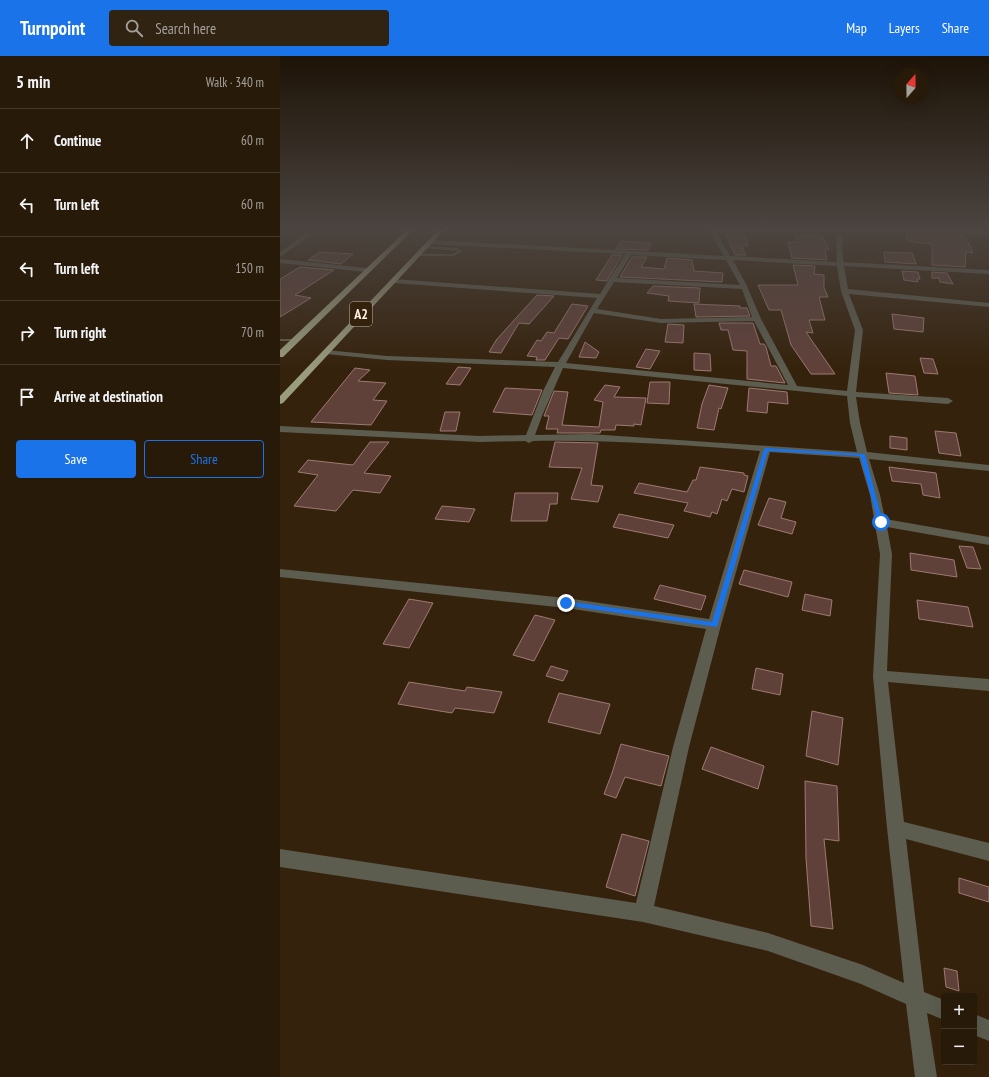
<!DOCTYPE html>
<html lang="en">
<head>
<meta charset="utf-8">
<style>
	:root { --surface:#281a09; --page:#302312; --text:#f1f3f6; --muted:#a5a19c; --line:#44382a; --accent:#1a73e8 }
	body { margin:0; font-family:"PT Sans Narrow",sans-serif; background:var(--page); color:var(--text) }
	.controls { position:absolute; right:12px; bottom:12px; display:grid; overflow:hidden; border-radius:4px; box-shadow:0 4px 16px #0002 }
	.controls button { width:36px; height:36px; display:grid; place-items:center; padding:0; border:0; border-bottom:1px solid var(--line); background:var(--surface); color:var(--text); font:20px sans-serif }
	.compass { position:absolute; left:613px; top:12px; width:36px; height:36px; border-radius:50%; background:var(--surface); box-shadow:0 4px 16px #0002; rotate:20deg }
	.stop { position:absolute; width:12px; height:12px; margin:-9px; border:3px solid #1a73e8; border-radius:50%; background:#fff }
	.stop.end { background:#1a73e8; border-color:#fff; box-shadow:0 1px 4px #0008 }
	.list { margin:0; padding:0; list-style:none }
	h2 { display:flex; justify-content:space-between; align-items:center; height:52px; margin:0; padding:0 16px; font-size:17px }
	h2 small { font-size:13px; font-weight:400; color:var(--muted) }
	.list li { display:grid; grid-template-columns:26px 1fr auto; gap:12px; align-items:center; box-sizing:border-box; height:64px; padding:0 16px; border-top:1px solid var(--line) }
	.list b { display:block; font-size:15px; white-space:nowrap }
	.list em { font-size:13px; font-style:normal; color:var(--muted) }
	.actions { display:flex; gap:8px; padding:12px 16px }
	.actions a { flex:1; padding:9px 0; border:1px solid var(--accent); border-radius:4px; text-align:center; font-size:14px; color:var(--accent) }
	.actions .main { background:var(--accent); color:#fff }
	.icon { flex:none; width:22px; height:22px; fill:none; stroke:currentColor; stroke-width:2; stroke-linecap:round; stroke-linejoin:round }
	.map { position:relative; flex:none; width:709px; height:1021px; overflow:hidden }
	header { display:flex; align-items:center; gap:24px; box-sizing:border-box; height:56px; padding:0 20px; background:var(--accent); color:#fff }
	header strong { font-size:19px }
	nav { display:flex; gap:22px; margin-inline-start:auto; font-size:14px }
	.search { width:280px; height:36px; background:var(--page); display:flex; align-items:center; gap:10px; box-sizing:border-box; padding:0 14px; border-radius:4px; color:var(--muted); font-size:15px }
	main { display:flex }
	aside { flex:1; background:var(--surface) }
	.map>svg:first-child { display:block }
</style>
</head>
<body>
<header>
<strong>Turnpoint</strong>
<div class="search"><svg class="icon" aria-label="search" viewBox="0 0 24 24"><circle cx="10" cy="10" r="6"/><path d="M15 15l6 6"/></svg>Search here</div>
<nav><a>Map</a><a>Layers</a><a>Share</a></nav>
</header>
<main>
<aside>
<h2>5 min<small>Walk · 340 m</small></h2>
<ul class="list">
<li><svg class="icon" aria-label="ahead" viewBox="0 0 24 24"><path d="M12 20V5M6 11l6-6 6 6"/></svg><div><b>Continue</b></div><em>60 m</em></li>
<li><svg class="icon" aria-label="left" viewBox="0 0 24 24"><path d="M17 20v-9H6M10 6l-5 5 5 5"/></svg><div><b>Turn left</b></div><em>60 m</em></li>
<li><svg class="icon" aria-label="left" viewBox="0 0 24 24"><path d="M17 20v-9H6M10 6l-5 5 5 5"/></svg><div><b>Turn left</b></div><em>150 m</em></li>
<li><svg class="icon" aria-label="right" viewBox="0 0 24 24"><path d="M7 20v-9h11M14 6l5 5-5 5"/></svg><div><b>Turn right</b></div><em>70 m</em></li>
<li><svg class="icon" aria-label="arrive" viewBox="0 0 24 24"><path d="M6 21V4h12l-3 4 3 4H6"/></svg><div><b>Arrive at destination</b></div></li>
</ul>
<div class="actions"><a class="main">Save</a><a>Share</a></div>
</aside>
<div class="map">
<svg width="709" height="1021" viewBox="0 0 709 1021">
	<rect width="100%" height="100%" fill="#35220c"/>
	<path fill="#60413a" stroke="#9d7a72" d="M446 178H465L468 189H461L466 199H455Z
		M626 179 685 180 693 197 686 196 685 211 652 209V188L627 185Z
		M515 180H542L549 193 545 194 547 204 512 202 508 186H518Z
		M341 185 371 187 368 194 336 193Z
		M40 196 73 198 61 208 28 204Z
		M604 196 632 197 636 208 605 206Z
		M332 199H342L327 225 316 224Z
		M352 201H367L361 211 384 213 387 202 412 204 414 215 443 217 442 226 340 221Z
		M513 209 535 210 534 218 544 219V232L548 241H539L545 264H529L533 277 526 276 555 318H531L511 289 501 254H489L478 229H518Z
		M20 211 54 214 15 239 31 242 0 261V223Z
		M622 215 638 216 640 223H637L638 226 624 224Z
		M652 216 667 217 673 228 660 226 659 222H652Z
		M373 230 420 232 419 247 388 245 389 240 367 237Z
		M257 239 274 240 249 268 239 267 221 297 209 296 217 283Z
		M292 248 308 250 288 283 279 282 265 304H256L257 301 247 300 257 284 261 285 267 276 274 277Z
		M414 248 460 250V252H467L470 260 416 261Z
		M612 258 644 262 643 276 614 273Z
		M439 267H473L480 288H484L486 291 491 310H496L505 327 467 323V295L453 294 448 274H441Z
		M388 268 404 269 403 287 385 286Z
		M305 286 319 296 316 302 299 301Z
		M366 293 380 295 370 313 356 311Z
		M414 297 430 298 431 315 414 314Z
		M640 302 653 303 658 318 644 317Z
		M178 311 191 312 180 329 166 328Z
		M75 312 90 314 78 325 106 327 93 344 107 345 91 369 31 366Z
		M606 317 635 320 638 339 609 337Z
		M370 326H390L389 348 367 347Z
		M325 329 340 331 334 341 366 342 361 369 354 368V370L336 369 335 374H321L320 377H277L278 373H266L269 360H264L274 335 288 336 282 369 319 371 323 346 314 344Z
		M429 329 448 332 441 353 439 352 434 374 417 372 422 348Z
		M225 332 262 334 252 359 213 356Z
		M469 332 507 336 508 348 488 346 487 357 467 355Z
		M165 356H180L176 375H160Z
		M655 375 676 377 681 400 659 397Z
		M610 380 627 382V394L610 392Z
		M90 386H109L84 417 111 420 100 437 73 434 56 455 14 450 38 419 18 416 28 404 73 409Z
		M275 386 318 387 311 429 323 430 318 446 291 443 302 412 269 411Z
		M420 411 464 417V419L468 420 464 436 452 433 447 445 442 443 437 458 432 456 430 461 404 455 408 447 354 437 359 427 407 436 413 424H416Z
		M609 411 656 417 660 442 643 439 641 428 612 425Z
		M235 437H278L277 448H270L267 465H231Z
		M489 442 506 446 501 462 516 466 512 478 478 469Z
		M162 450 195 453 189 466 155 463Z
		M339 458 394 469 388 482 333 471Z
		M679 490 693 491 701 513 687 512Z
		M630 497 674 504 677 521 631 514Z
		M464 514 512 526 508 541 459 528Z
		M380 529 426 540 421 554 374 543Z
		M525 538 552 544 550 560 522 554Z
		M129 543 153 547 129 592 103 588Z
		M637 544 688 551 693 571 639 563Z
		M255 559 275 564 254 605 233 599Z
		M271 610 288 615 283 625 266 620Z
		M476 612 503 618 500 639 472 633Z
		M129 626 185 635 187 631 222 636 214 657 175 652 172 657 118 648Z
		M279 637 330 648 320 678 268 666Z
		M532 655 563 662 558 709 526 700Z
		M341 688 389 700 381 730 345 721 336 742 324 738 332 717Z
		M431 691 484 710 478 733 422 713Z
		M525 725 557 730 559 785 544 783 553 873 531 870 526 802Z
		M342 778 369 785 355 840 326 831Z
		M679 822 709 831V846L679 837Z
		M664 912 677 915 679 935 666 931Z"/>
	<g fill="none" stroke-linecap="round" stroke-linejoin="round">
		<path fill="#5c5c4f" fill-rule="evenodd" d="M143 190 176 192 183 195 174 200H135L134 199 136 198H173L178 195 144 192H143Z
			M0 283H16L18 284 16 285H0Z"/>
		<path fill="#5c5c4f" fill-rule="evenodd" d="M428 172H562L709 175V179L562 176 563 206 709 214V218L564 210 568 233 709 247V251L569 238 583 274 576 336 668 342 673 345 668 348 576 341 580 367 587 396 709 409V415L589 403 600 439 605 463 709 481V489L607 471 612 498 607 615 709 623V635L608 626 624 766 709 787V805L626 783 644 936 664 944V964L647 957 657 1021H635L626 948 581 928 488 895 363 866 0 811V793L356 847 393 691 426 573 286 552 0 521V513L286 542 429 563 480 395C405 389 329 384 253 385L249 387 245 385 200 386 0 376V370L200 380 246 379 263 335 275 311 107 304 46 298 42 296 46 294 107 300 278 306 317 242 113 227 110 225 113 223 320 238 345 198 149 188 146 186 149 184 444 200ZM436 176H556L557 206 450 200ZM351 199 446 204 460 229 337 222ZM453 204 557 210 561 235 575 274 567 335 517 330 481 263 467 230ZM334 226 462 233 472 261 381 263 317 253ZM314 257 381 267 474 265 508 329 286 307ZM283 312 567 340 570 367 577 396 309 378 255 379 262 360ZM490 396 579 402 590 439 600 498 593 620 607 772 624 927 583 909 488 877 374 850 409 691 441 569Z
			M27 177 32 178 0 201V196Z
			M0 203 86 212 89 214 86 216 0 207Z
			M694 958 709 964V985L694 979Z"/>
		<path fill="#9a9c7e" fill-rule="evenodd" d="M129 172H135L3 301H0V294Z
			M160 172H166L3 347 0 348V340Z"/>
	</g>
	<linearGradient id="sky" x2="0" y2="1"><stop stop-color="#1d1307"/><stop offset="0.55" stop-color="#4b4440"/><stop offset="1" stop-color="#4b4440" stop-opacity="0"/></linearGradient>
	<rect width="709" height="314" fill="url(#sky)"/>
	<path fill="#1a73e8" d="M486 392 585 398 603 467 598 466 580 400 488 395 437 571 283 549V545H286L432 566 484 393Z"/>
	<g text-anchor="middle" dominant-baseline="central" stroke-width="3" stroke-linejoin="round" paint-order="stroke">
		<rect fill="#35220c" stroke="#c1b2a2" stroke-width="1" x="70" y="246" width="22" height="24" rx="3"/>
		<g font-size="14" font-weight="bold" fill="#fdf0e3">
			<text x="81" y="258">A2</text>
		</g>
	</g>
</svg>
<div class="controls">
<button>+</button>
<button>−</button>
</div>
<svg class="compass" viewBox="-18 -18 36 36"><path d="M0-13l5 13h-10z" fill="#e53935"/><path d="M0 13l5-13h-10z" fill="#a5a19c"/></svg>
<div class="stop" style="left:601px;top:466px"></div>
<div class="stop end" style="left:286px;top:547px"></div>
</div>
</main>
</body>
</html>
